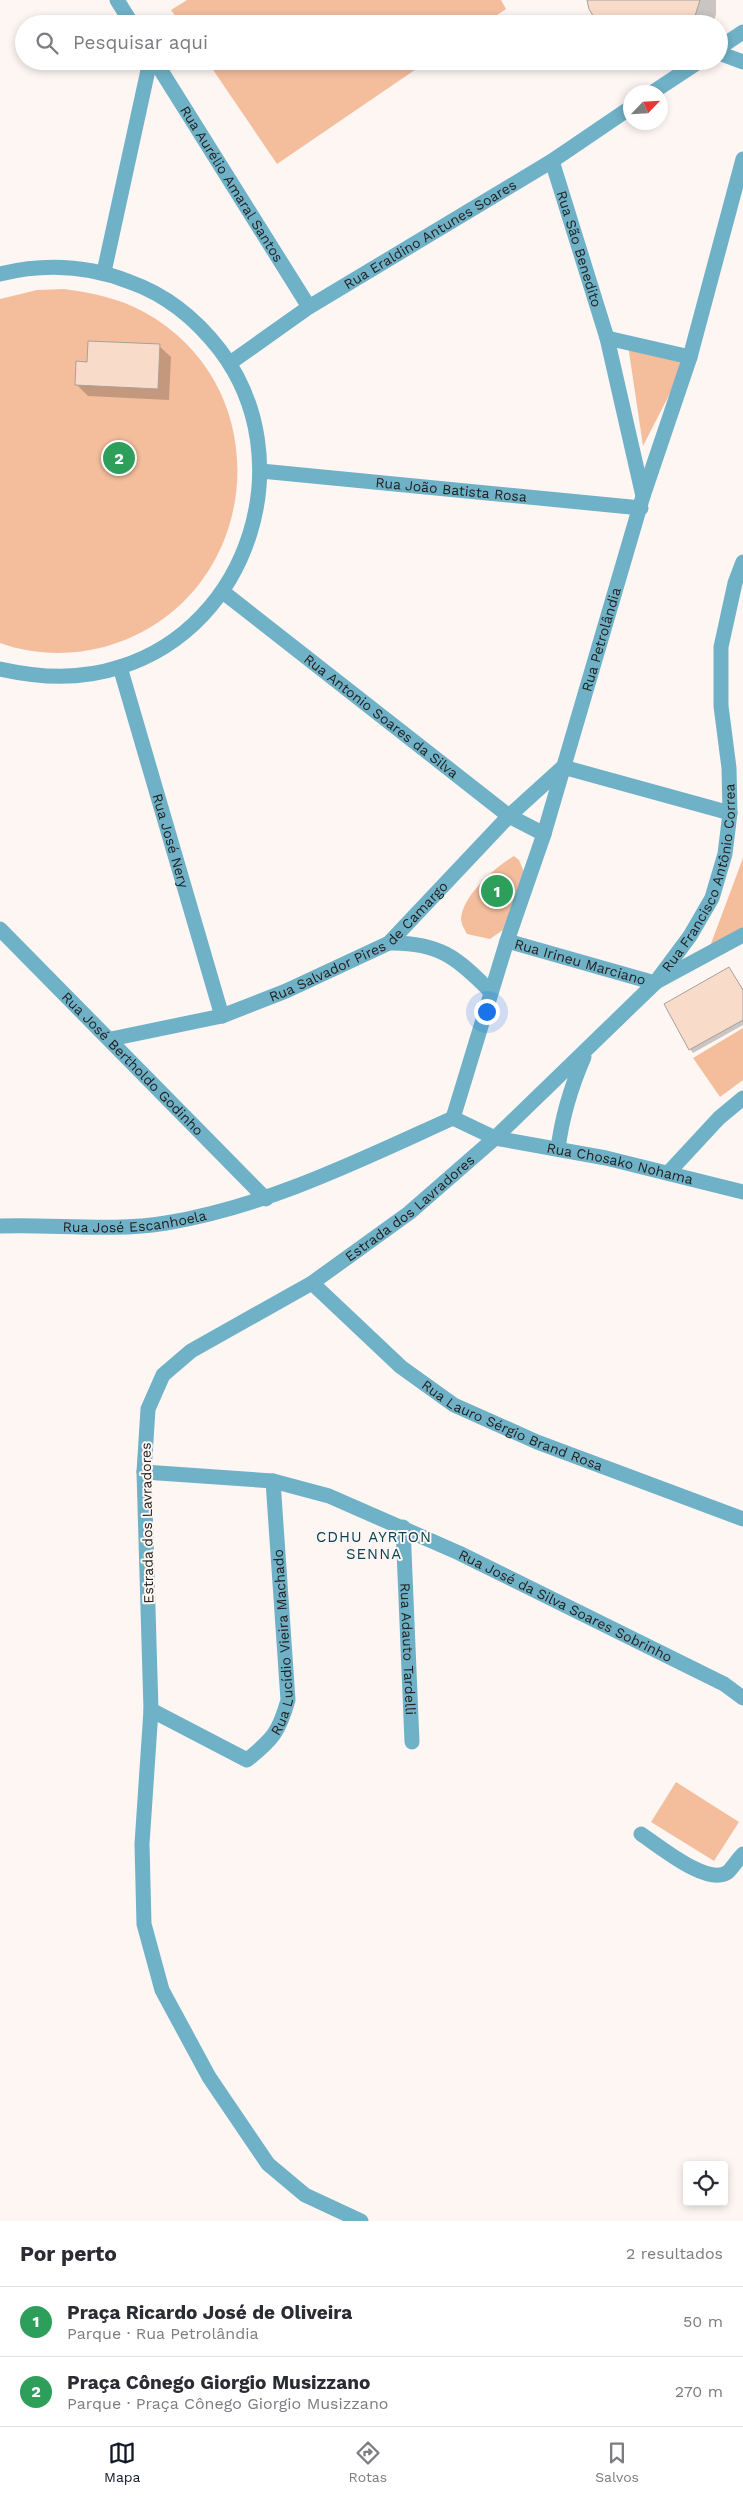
<!DOCTYPE html>
<html lang="pt">
<head>
<meta charset="utf-8">
<style>
	:root { --surface:#fff; --page:#f7f7f7; --text:#2b2b33; --muted:#7c7c81; --line:#e1e1e2; --accent:#111827 }
	body { margin:0; font-family:"Work Sans",sans-serif; background:var(--page); color:var(--text) }
	.controls { position:absolute; right:15px; bottom:15px; display:grid; overflow:hidden; border-radius:5px; box-shadow:0 2px 8px #0003 }
	.controls button { width:45px; height:45px; display:grid; place-items:center; padding:0; border:0; border-bottom:1px solid var(--line); background:var(--surface); color:var(--text); font:25px sans-serif }
	.compass { position:absolute; left:623px; top:85px; width:45px; height:45px; border-radius:50%; background:var(--surface); box-shadow:0 2px 8px #0003; rotate:65deg }
	.you { position:absolute; left:486px; top:1011px; width:18px; height:18px; margin:-12px; border:4px solid #fff; border-radius:50%; background:#1a73e8; box-shadow:0 0 0 8px #1a73e833 }
	.badge { display:grid; place-items:center; width:32px; height:32px; border-radius:50%; background:var(--accent); color:#fff; font-size:16px; font-weight:700 }
	.pin { position:absolute; translate:-50% -50%; border:2px solid #fff; box-shadow:0 1px 5px #0006 }
	.list { margin:0; padding:0; list-style:none }
	h2 { display:flex; justify-content:space-between; align-items:center; height:65px; margin:0; padding:0 20px; font-size:21px }
	h2 small { font-size:16px; font-weight:400; color:var(--muted) }
	.list li { display:grid; grid-template-columns:32px 1fr auto; gap:15px; align-items:center; box-sizing:border-box; height:70px; padding:0 20px; border-top:1px solid var(--line) }
	.list b { display:block; font-size:19px; white-space:nowrap }
	.list p { margin:0; font-size:16px; white-space:nowrap; color:var(--muted) }
	.list em { font-size:16px; font-style:normal; color:var(--muted) }
	.icon { flex:none; width:28px; height:28px; fill:none; stroke:currentColor; stroke-width:2; stroke-linecap:round; stroke-linejoin:round }
	.map { position:relative; flex:none; width:743px; height:2221px; overflow:hidden }
	.search { position:absolute; background:var(--surface); box-shadow:0 2px 8px #0003; left:15px; right:15px; top:15px; height:55px; display:flex; align-items:center; gap:12px; box-sizing:border-box; padding:0 18px; border-radius:28px; color:var(--muted); font-size:19px }
	.sheet { height:205px; background:var(--surface) }
	nav { display:flex; justify-content:space-around; align-items:center; box-sizing:border-box; height:70px; border-top:1px solid var(--line); background:var(--surface); font-size:14px; color:var(--muted) }
	nav a { display:grid; justify-items:center; gap:2px }
	nav .on { color:var(--accent) }
	.map>svg:first-child { display:block }
</style>
</head>
<body>
<div class="map">
<svg width="743" height="2221" viewBox="0 0 743 2221">
	<rect width="100%" height="100%" fill="#fdf6f3"/>
	<path fill="#f4be9d" d="M187 0H501L506 9 484 24H181L171 10Z
		M207 61H428L277 164Z
		M64 289C92 293 119 298 144 312 286 390 261 604 104 647 70 656 33 655 0 643V299L37 290Z
		M628 345 687 360 643 446Z
		M514 856 519 860 525 874 503 930 490 939 467 934C465 930 461 924 461 919 462 896 495 867 514 856Z
		M743 858V929L709 949Z
		M743 1028V1080L720 1097 693 1058Z
		M676 1782 739 1822 714 1861 651 1822Z"/>
	<path fill="#0003" d="M589 0H716V14L713 24H600Z
		M159 346 171 357 169 400 88 396 77 385 89 363Z
		M729 969 743 989V1025L693 1053 690 1049Z"/>
	<path fill="#f9dbc9" stroke="#a6a09d" d="M587 0H700L695 16 689 24H598L589 9Z
		M88 341 160 344 158 389 75 385 76 361 87 362Z
		M729 967 743 990V1020L689 1050 664 1004Z"/>
	<g fill="none" stroke-linecap="round" stroke-linejoin="round">
		<g stroke="#6fb1c7" stroke-width="15">
			<path d="M117 0 132 24"/>
			<path d="M719 48 743 32"/>
			<path d="M719 53 743 62"/>
			<path id="s1" d="M155 61 309 307"/>
			<path d="M653 92 700 61"/>
			<path id="s2" d="M552 161 607 338 643 496"/>
			<path d="M104 272 150 61"/>
			<path d="M0 274C45 263 87 265 130 282 167 295 196 319 220 350 302 458 251 626 120 667 80 680 41 678 0 669"/>
			<path d="M607 338 690 357"/>
			<path id="s3" d="M230 363 309 307 552 161 630 108"/>
			<path id="s4" d="M261 471 641 508"/>
			<path id="s5" d="M223 592 509 816 544 834"/>
			<path id="s6" d="M120 667 222 1016"/>
			<path id="s7" d="M0 929 266 1199"/>
			<path id="s8" d="M507 941 655 983"/>
			<path d="M389 943C438 942 457 957 491 992"/>
			<path d="M658 981 743 935"/>
			<path id="s9" d="M111 1039 222 1016 286 991 389 943 509 816 563 767 730 813"/>
			<path id="s10" d="M453 1118 507 941 544 834 643 496 690 357 743 159"/>
			<path id="s11" d="M453 1118 495 1138 606 1158 743 1192"/>
			<path d="M558 1149C562 1116 571 1087 584 1057"/>
			<path d="M668 1173 719 1118 743 1098"/>
			<path id="s12" d="M0 1226C55 1224 112 1232 166 1223 268 1206 360 1160 453 1118"/>
			<path id="s13" d="M312 1283 401 1367 454 1405 537 1442 743 1519"/>
			<path id="s14" d="M144 1472 273 1481 329 1496 459 1553 724 1684 743 1698"/>
			<path id="s15" d="M403 1527 412 1742"/>
			<path id="s16" d="M151 1710 247 1760C273 1739 279 1732 288 1700L273 1481"/>
			<path d="M641 1834C658 1845 708 1887 728 1872 733 1867 738 1859 743 1854"/>
			<path id="s17" d="M361 2221 305 2195 268 2164 209 2077 162 1990 144 1924 142 1844 151 1710 144 1472 148 1409 163 1375 191 1351 312 1283 409 1213 495 1138 655 983 690 936 712 898 725 854 730 813 729 768 721 706V647L735 583 743 562"/>
		</g>
	</g>
	<g text-anchor="middle" dominant-baseline="central" stroke-width="4" stroke-linejoin="round" paint-order="stroke">
		<g font-size="14" fill="#23211f" stroke="#fdf6f3">
			<text stroke="none"><textPath href="#s1" startOffset="145">Rua Aurélio Amaral Santos</textPath></text>
			<text stroke="none"><textPath href="#s3" startOffset="238">Rua Eraldino Antunes Soares</textPath></text>
			<text stroke="none"><textPath href="#s2" startOffset="92">Rua São Benedito</textPath></text>
			<text stroke="none"><textPath href="#s4" startOffset="191">Rua João Batista Rosa</textPath></text>
			<text stroke="none"><textPath href="#s10" startOffset="501">Rua Petrolândia</textPath></text>
			<text stroke="none"><textPath href="#s5" startOffset="201">Rua Antonio Soares da Silva</textPath></text>
			<text stroke="none"><textPath href="#s6" startOffset="181">Rua José Nery</textPath></text>
			<text stroke="none"><textPath href="#s17" startOffset="1685">Rua Francisco Antônio Correa</textPath></text>
			<text stroke="none"><textPath href="#s9" startOffset="271">Rua Salvador Pires de Camargo</textPath></text>
			<text stroke="none"><textPath href="#s8" startOffset="76">Rua Irineu Marciano</textPath></text>
			<text stroke="none"><textPath href="#s7" startOffset="189">Rua José Bertholdo Godinho</textPath></text>
			<text stroke="none"><textPath href="#s11" startOffset="174">Rua Chosako Nohama</textPath></text>
			<text stroke="none"><textPath href="#s17" startOffset="1234">Estrada dos Lavradores</textPath></text>
			<text stroke="none"><textPath href="#s12" startOffset="135">Rua José Escanhoela</textPath></text>
			<text stroke="none"><textPath href="#s13" startOffset="249">Rua Lauro Sérgio Brand Rosa</textPath></text>
			<text transform="translate(147 1523) rotate(-91)">Estrada dos Lavradores</text>
			<text stroke="none"><textPath href="#s14" startOffset="448">Rua José da Silva Soares Sobrinho</textPath></text>
			<text stroke="none"><textPath href="#s16" startOffset="240">Rua Lucídio Vieira Machado</textPath></text>
			<text stroke="none"><textPath href="#s15" startOffset="122">Rua Adauto Tardelli</textPath></text>
		</g>
		<g font-size="15" letter-spacing="1" fill="#0b4352" stroke="#fdf6f3">
			<text x="374" y="1537">CDHU AYRTON<tspan x="374" dy="17">SENNA</tspan></text>
		</g>
	</g>
</svg>
<div class="controls">
<button><svg class="icon" aria-label="locate" viewBox="0 0 24 24"><circle cx="12" cy="12" r="6"/><path d="M12 2v4M12 18v4M2 12h4M18 12h4"/></svg></button>
</div>
<svg class="compass" viewBox="-18 -18 36 36"><path d="M0-13l5 13h-10z" fill="#e53935"/><path d="M0 13l5-13h-10z" fill="#7c7c81"/></svg>
<div class="you"></div>
<div class="pin badge" style="left:497px;top:891px;background:#2e9e5b">1</div>
<div class="pin badge" style="left:119px;top:458px;background:#2e9e5b">2</div>
<div class="search"><svg class="icon" aria-label="search" viewBox="0 0 24 24"><circle cx="10" cy="10" r="6"/><path d="M15 15l6 6"/></svg>Pesquisar aqui</div>
</div>
<section class="sheet">
<h2>Por perto<small>2 resultados</small></h2>
<ul class="list">
<li><span class="badge" style="background:#2e9e5b">1</span><div><b>Praça Ricardo José de Oliveira</b><p>Parque · Rua Petrolândia</p></div><em>50 m</em></li>
<li><span class="badge" style="background:#2e9e5b">2</span><div><b>Praça Cônego Giorgio Musizzano</b><p>Parque · Praça Cônego Giorgio Musizzano</p></div><em>270 m</em></li>
</ul>
</section>
<nav>
<a class="on"><svg class="icon" aria-label="map" viewBox="0 0 24 24"><path d="M3 6l6-2 6 2 6-2v14l-6 2-6-2-6 2zM9 4v14M15 6v14"/></svg>Mapa</a>
<a><svg class="icon" aria-label="directions" viewBox="0 0 24 24"><path d="M12 3l9 9-9 9-9-9zM9 14v-3h6M13 9l2 2-2 2"/></svg>Rotas</a>
<a><svg class="icon" aria-label="saved" viewBox="0 0 24 24"><path d="M7 4h10v16l-5-4-5 4z"/></svg>Salvos</a>
</nav>
</body>
</html>
